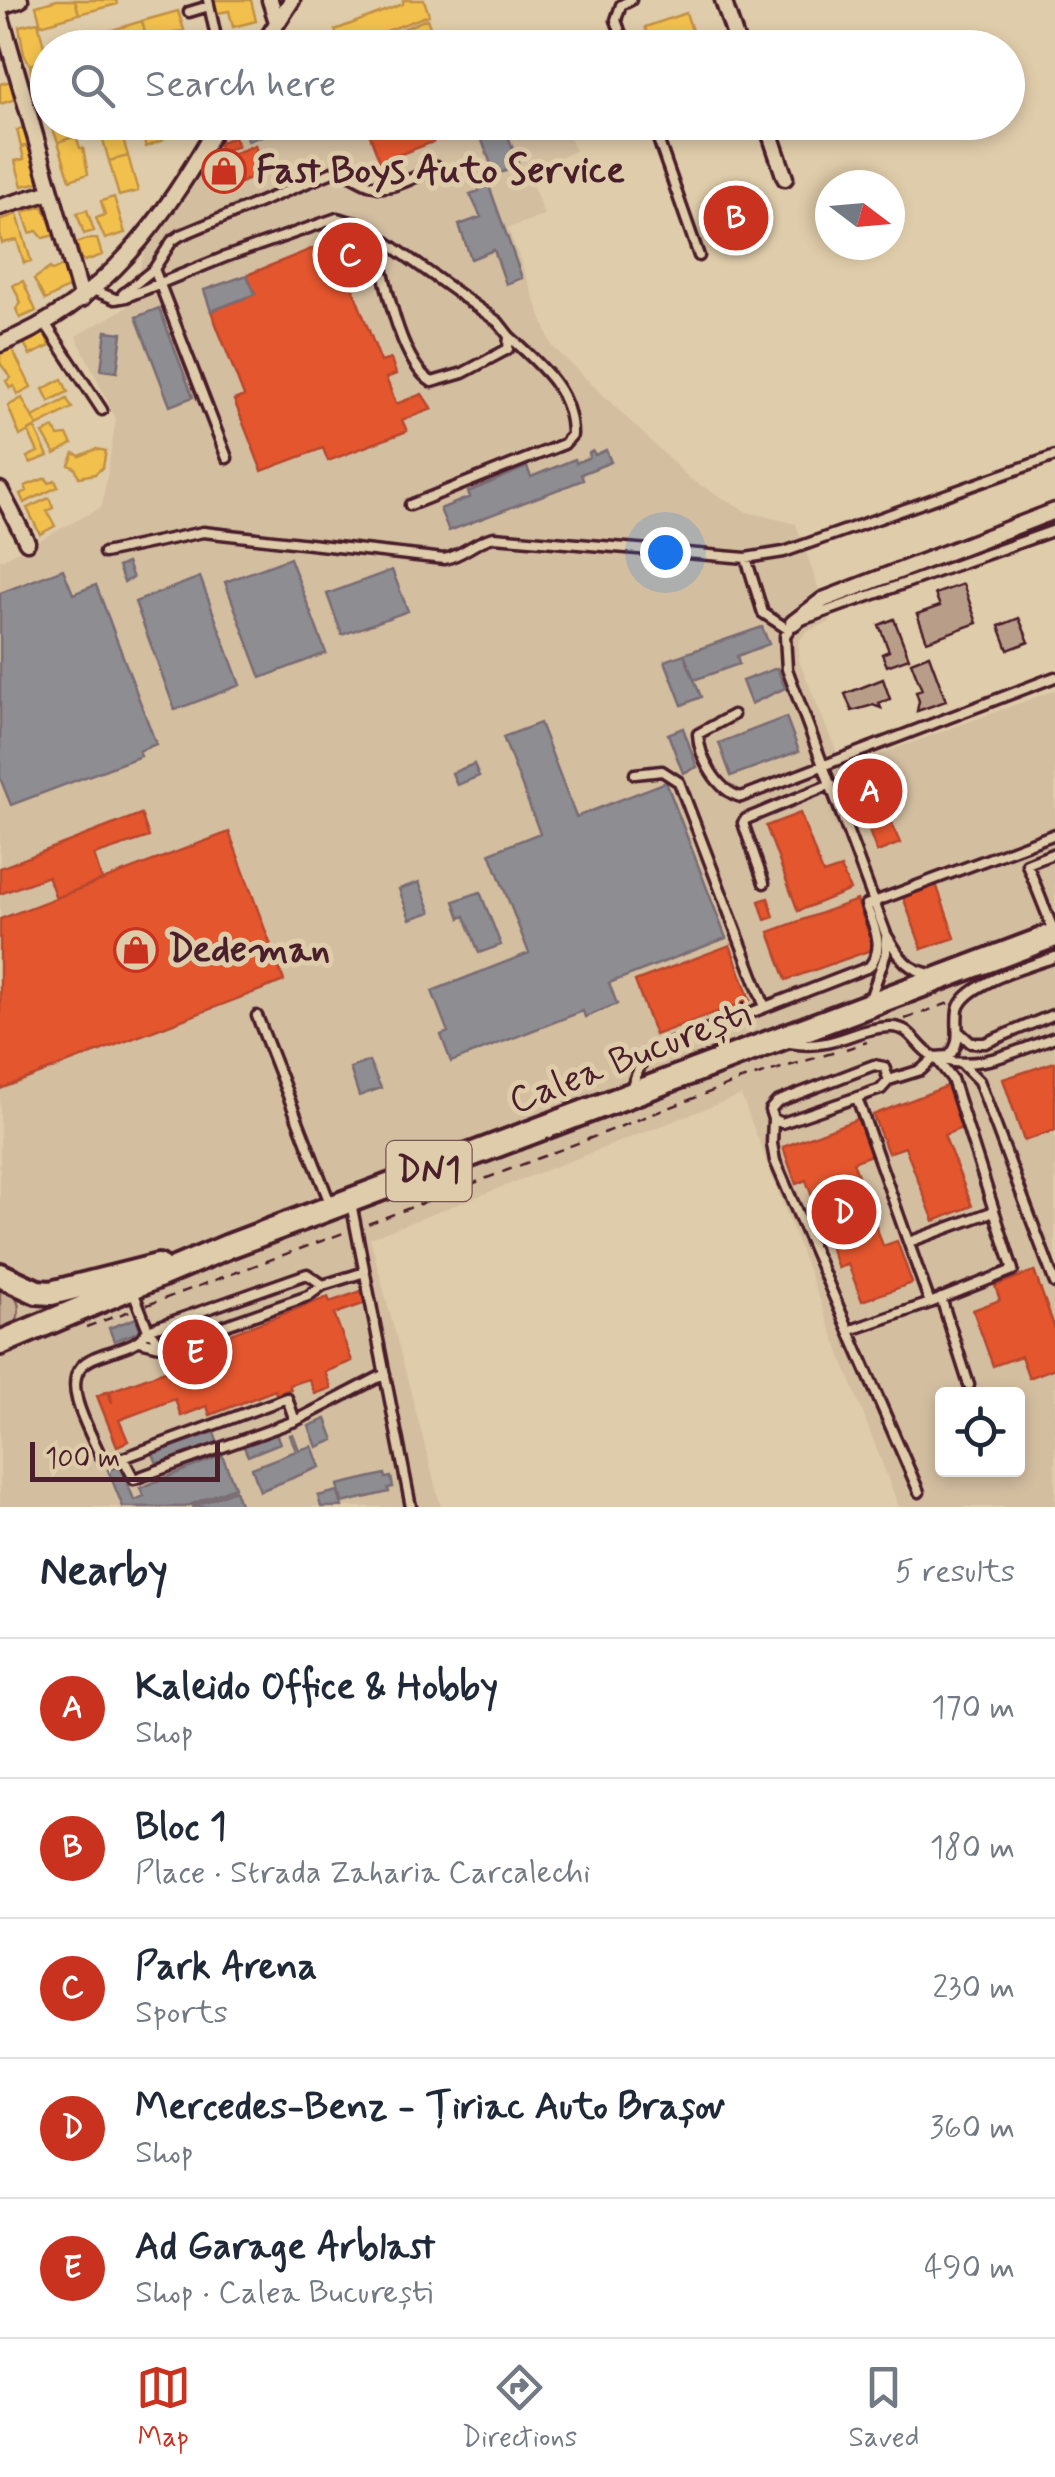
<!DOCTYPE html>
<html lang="en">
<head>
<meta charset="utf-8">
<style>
	:root { --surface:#fff; --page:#f2f2f3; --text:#1f2937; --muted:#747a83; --line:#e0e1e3; --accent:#c8321e }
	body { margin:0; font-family:Mynerve,sans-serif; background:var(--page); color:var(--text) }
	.controls { position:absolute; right:30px; bottom:30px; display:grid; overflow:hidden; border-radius:10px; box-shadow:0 5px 15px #0003 }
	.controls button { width:90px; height:90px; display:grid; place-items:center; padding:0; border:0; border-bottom:2px solid var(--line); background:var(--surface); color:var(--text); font:50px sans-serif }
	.compass { position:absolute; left:815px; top:170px; width:90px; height:90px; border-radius:50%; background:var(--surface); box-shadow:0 5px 15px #0003; rotate:106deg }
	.scale { position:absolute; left:30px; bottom:25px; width:190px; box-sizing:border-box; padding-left:10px; border:5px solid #4a1f2b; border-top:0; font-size:28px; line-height:35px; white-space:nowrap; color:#4a1f2b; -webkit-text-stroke:8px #dfccaa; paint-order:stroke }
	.you { position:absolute; left:665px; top:552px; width:35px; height:35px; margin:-25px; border:8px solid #fff; border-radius:50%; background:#1a73e8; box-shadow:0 0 0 15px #1a73e833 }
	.badge { display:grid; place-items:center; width:65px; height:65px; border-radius:50%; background:var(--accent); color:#fff; font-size:32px; font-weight:700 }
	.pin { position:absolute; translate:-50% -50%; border:5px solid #fff; box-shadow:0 2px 10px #0006 }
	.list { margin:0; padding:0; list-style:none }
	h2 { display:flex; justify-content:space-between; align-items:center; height:130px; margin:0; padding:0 40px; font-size:42px }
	h2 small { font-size:32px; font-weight:400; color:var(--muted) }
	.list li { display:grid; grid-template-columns:65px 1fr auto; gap:30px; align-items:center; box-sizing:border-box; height:140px; padding:0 40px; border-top:2px solid var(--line) }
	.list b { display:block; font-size:38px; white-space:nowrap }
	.list p { margin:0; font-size:32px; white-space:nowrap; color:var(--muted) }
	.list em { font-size:32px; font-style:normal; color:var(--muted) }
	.icon { flex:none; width:55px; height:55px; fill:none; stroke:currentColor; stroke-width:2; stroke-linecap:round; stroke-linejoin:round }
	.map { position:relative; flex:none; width:1055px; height:1507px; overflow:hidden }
	.search { position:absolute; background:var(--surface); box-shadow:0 5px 15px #0003; left:30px; right:30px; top:30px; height:110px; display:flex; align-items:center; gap:25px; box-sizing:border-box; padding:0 35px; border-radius:55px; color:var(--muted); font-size:38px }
	.sheet { height:830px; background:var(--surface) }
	nav { display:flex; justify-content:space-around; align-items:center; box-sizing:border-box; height:140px; border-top:2px solid var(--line); background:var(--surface); font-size:28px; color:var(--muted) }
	nav a { display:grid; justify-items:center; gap:5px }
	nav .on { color:var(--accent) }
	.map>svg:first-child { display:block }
</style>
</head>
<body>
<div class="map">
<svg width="1055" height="1507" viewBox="0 0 1055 1507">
	<rect width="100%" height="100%" fill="#dfccaa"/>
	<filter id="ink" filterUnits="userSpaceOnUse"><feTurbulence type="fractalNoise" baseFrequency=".01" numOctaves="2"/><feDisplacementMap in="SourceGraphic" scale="20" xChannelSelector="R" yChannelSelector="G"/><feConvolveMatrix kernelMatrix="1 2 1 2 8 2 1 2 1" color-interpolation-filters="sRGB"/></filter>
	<g filter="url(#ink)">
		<path fill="#d3bea0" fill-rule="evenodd" d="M207 123H565L575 151 527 171 544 215 508 228 552 346 690 479 747 512 796 524 830 622 807 631 799 641V661L843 768 1055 690V1507H899L741 1095 370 1238 441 1507H0V561L102 507 116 419 76 336 127 307 164 194ZM942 1394H1018V1470H942Z"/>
		<path fill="#c7b095" stroke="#886860" stroke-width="2.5" d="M0 1284C17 1294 24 1305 15 1325L0 1335Z"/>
		<path fill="#f2c14e" stroke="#c09044" stroke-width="2.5" d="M57 0H75L79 14 41 25 36 6Z
			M75 0H116L117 4 79 14Z
			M214 0H251L256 21 233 27 229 11 217 13Z
			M403 0H424L429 15 342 48 335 30 403 4Z
			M178 11 184 30 147 41 142 21Z
			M686 13 698 48H652L645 27Z
			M427 19 438 48H392L388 35Z
			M142 21 147 41 123 48H107L102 33Z
			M38 22 47 59 30 65 24 54 19 26Z
			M102 33 107 48H65L64 44Z
			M337 34 342 48H304Z
			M47 59 48 102 41 104 34 93 30 65Z
			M11 81 16 99 0 104V84Z
			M50 122H75L72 124 76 136 58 142Z
			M98 122H118L128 156 109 161Z
			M142 122H157L163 140 146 147 141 133 145 131Z
			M25 127 30 145 21 147 17 130Z
			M76 136 80 148H83L88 174 70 180 58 142Z
			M30 145 40 182 22 186 15 161 24 159 21 147Z
			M128 156 138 191 119 196 109 161Z
			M748 194 764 233 726 248 711 208Z
			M114 197 125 233 105 239 96 218 105 215 101 201Z
			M43 206 55 235 43 238 37 231 30 233 23 212Z
			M87 210 94 231 84 234 77 213Z
			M17 214 31 261 24 263 17 240 2 243 0 235V220Z
			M87 239H97L102 255 85 261 81 258 76 243Z
			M65 265 71 286 45 300 34 279 50 268 52 271Z
			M23 281 36 311 20 318 16 309 21 303 13 285Z
			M43 330 50 346 30 355 22 339Z
			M9 343 31 387 18 394 14 386 10 388 6 381 11 378 0 363V348Z
			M62 379 68 392 49 401 43 389Z
			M22 398 37 426 20 436 8 406Z
			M67 399 72 408 37 426 33 417Z
			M35 428 48 456 30 463 27 457 38 452 28 431Z
			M54 428 58 436 67 435 72 444 55 454 43 433Z
			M96 449 106 451 103 467 95 474 79 477 75 468 69 465 74 453 80 456Z
			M46 478 49 483 55 480 58 487 24 503 20 494 27 491 25 486Z
			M49 498 53 508 47 511 55 526 40 534 27 508Z"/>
		<path fill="#e4572e" stroke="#b6462d" stroke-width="2.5" d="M365 122H426L433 142 380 162Z
			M234 137 238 146 222 152 218 143Z
			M255 145 265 172 222 191 210 163Z
			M334 240 381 362 391 359 396 374 386 378 396 404 422 394 432 409 402 420 407 431 328 461 323 448 262 471 234 400 244 396 211 311 255 294 247 275Z
			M882 764 898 803 858 819 842 780Z
			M800 813 823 874 841 868 850 890 798 911 766 826Z
			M141 814 149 837 94 855 102 880 56 898 48 876 0 894V868Z
			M890 820 900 843 877 852 868 828Z
			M229 832 284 981 0 1089V919Z
			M936 884 955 938 922 949 903 897Z
			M768 898 774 917 765 920 759 901Z
			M857 900 874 949 786 980 769 932Z
			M730 945 750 1000 655 1035 635 981Z
			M1055 1062V1130L1024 1141 1003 1079Z
			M947 1086 964 1127 944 1135 972 1206 934 1221 905 1147 888 1153 873 1115Z
			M860 1118 873 1154 853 1162 883 1246 897 1241 912 1283 862 1301 848 1264 838 1268 806 1180 796 1184 783 1147Z
			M1034 1271 1055 1329V1368L1029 1378 1021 1356 993 1366 973 1310 1000 1300 995 1286Z
			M364 1290 369 1302 334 1314 352 1361 325 1372 331 1388 315 1394 309 1379 289 1385 291 1389 276 1394 275 1390 210 1415 207 1406 181 1416 175 1399 119 1420 128 1441 117 1446 97 1396 108 1391 112 1403 110 1391 190 1362 186 1351 328 1297 330 1302Z"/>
		<path fill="#8d8d92" stroke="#796c73" stroke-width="2.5" d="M242 122H273L276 131 248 141Z
			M475 122H503L519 166 495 175Z
			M488 183 522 278 506 284 494 250 471 259 459 225 481 217 470 194 479 191 478 187Z
			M247 275 255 294 211 311 204 290Z
			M159 308 193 397 170 406 136 317Z
			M106 331 122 333 117 372 101 370Z
			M606 450 611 462 581 474 583 480 449 531 440 509 470 497 468 492 527 467 531 477 575 459 576 463 590 457 589 453 593 451 595 455Z
			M290 558 326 653 261 678 225 582Z
			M127 563 133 578 124 582 118 567Z
			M63 569 73 594 96 585 156 744 139 751 141 756 11 805 0 778V593Z
			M392 570 408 611 342 635 327 594Z
			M200 577 240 685 175 710 135 602Z
			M762 627 769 644 737 656 739 664 694 680 684 654Z
			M684 654 701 697 682 705 665 661Z
			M777 668 785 688 751 704 742 681Z
			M786 717 799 751 731 776 719 743Z
			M540 723 576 817 666 782 726 938 609 983 617 1004 585 1017 583 1011 451 1062 441 1035 448 1032 432 991 529 953 490 853 540 833 503 737Z
			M683 728 697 767 683 773 668 734Z
			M474 764 479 776 457 785 452 773Z
			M419 882 431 912 410 919 399 889Z
			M480 892 501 945 479 953 465 916 460 918 454 901Z
			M369 1061 381 1088 359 1096 350 1068Z
			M136 1318 141 1331 114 1341 109 1328Z
			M326 1419 334 1440 317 1447 309 1426Z
			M214 1432 218 1444 158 1466 153 1454Z
			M275 1432 280 1443 248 1456 243 1445Z
			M293 1434 299 1450 312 1446 320 1467 260 1491 252 1468 296 1451 290 1435Z
			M222 1455 235 1487 185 1507H123L108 1470 121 1466 134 1500 144 1496 140 1488Z
			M385 1474 386 1478 391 1477 393 1487 388 1488 389 1492 342 1503 338 1485Z
			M235 1490 241 1507H192Z
			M338 1491 342 1507H321L318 1496Z"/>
		<path fill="#b89e89" stroke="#4a1f2b" stroke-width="2.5" d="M963 584 977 623 927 641 917 614 940 606 935 594Z
			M1019 618 1029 642 1008 650 999 626Z
			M894 619 909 658 887 666 882 654 889 651 879 625Z
			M929 655 946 701 917 711 919 701 916 692 922 690 911 662Z
			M883 679 890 699 879 703 881 708 873 705 852 711 845 694Z"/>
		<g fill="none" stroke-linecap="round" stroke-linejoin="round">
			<g stroke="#4a1f2b" stroke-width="15">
				<path id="lane" d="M208 0 216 37 236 48
					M189 12 209 6
					M626 48 616 20 621 5 631 0
					M652 122 699 256
					M154 269 227 458
					M93 290 115 299 126 297 225 257 337 218 359 224 374 233C384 272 398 362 432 382L463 373 508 349 509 336 498 322 374 233
					M123 294 154 269 172 241 181 235 335 171C351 172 359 182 374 186 392 192 420 174 437 167
					M45 323 102 410
					M410 505 564 444 572 435C572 389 540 365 509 336
					M104 553 203 532 444 559C463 556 474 541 494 537L746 558 784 552 1055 456
					M746 558 763 613 789 630
					M733 715 698 734C699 757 717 791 741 797L1055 677
					M635 774 662 771 679 782 765 1007
					M764 883 743 823 746 819 831 784
					M1055 934 1027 864 1055 853
					M933 974C906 971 899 956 886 934L787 669 785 636 793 623 1055 530
					M871 996 886 953V938
					M257 1016 330 1203
					M960 1033 971 1043H985L1055 1014
					M790 1043C835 1051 852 1028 890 1027 913 1026 915 1047 933 1056 972 1075 1018 1050 1055 1037
					M962 1064 979 1081 1055 1283
					M889 1080 884 1067 874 1065 777 1102 770 1110 773 1119 782 1123 881 1089 889 1080 921 1070 935 1057 949 1056C963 1041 955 1029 958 1010 964 983 1031 966 1055 957
					M631 1088 642 1061 657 1049 869 967C886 946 874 928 866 905L1055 834
					M857 1098 930 1303 1013 1270 952 1079 935 1057
					M773 1119 772 1144 775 1161 919 1492
					M351 1203 411 1507
					M909 1242 994 1211
					M133 1291 148 1330 164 1347
					M941 1298 969 1385
					M851 1330 930 1303
					M140 1341 164 1347 308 1296 323 1285 365 1272
					M295 1421 287 1398 123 1458 109 1460 100 1455C91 1433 63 1388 81 1367 89 1357 105 1354 116 1350 130 1345 139 1343 148 1330L307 1274 323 1285
					M123 1458 134 1479 295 1421 385 1374"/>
			</g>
			<g stroke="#4a1f2b" stroke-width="21">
				<path id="street" d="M270 0 277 22
					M723 0 739 48
					M0 6 20 0
					M0 14 82 299
					M261 48 292 0
					M766 122 785 178
					M0 207 51 192
					M0 344C107 302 164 218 219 122
					M0 490 27 542
					M793 623 823 600 1055 511"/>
			</g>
			<g stroke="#4a1f2b" stroke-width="30">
				<path id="primary" d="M0 1275 37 1292 51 1293 158 1266
					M0 1343 229 1246 1055 935"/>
			</g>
			<path stroke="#4a1f2b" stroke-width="2.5" stroke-dasharray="10 8" stroke-linecap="butt" d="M905 1019 949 1003
				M846 1049 867 1042
				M368 1224 741 1080 839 1051
				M147 1305 346 1232
				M86 1327 130 1311"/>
			<use href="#lane" stroke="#dfccaa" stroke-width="8"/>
			<use href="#street" stroke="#dfccaa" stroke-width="14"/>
			<use href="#primary" stroke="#dfccaa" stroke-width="22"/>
		</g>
	</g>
	<defs>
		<g id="shop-ring" transform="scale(2.25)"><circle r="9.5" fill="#dfccaa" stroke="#c8321e" stroke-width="1.5"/><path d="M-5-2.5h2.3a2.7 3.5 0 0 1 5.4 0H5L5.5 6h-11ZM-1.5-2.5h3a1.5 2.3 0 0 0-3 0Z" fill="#c8321e"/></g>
	</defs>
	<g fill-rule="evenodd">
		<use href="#shop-ring" x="224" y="171"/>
		<use href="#shop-ring" x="136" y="950"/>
	</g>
	<g text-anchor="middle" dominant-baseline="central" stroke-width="10" stroke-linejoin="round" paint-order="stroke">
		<rect fill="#dfccaa" stroke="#775351" stroke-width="2.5" x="386.5" y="1141" width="85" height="60" rx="8"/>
		<g font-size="35" font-weight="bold" fill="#4a1f2b">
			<text x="429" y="1171">DN1</text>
		</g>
		<g font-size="38" font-weight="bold" fill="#4a1f2b" stroke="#dfccaa" text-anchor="start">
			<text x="256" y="171">Fast Boys Auto Service</text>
			<text x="168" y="950">Dedeman</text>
		</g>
		<g font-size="38" fill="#4a1f2b" stroke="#dfccaa">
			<text transform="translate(630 1058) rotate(-21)">Calea București</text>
		</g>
	</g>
</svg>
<div class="controls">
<button><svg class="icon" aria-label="locate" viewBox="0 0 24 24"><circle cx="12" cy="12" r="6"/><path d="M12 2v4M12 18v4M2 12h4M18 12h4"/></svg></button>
</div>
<svg class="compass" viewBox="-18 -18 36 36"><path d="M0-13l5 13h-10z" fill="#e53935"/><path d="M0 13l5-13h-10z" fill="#747a83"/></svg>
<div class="scale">100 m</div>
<div class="you"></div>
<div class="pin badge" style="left:870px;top:791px">A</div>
<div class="pin badge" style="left:736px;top:218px">B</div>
<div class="pin badge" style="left:350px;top:255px">C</div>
<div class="pin badge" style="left:844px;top:1212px">D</div>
<div class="pin badge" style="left:195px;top:1352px">E</div>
<div class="search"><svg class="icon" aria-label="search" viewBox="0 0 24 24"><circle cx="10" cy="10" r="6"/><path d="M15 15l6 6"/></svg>Search here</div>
</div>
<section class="sheet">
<h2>Nearby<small>5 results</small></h2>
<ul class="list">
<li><span class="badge">A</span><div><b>Kaleido Office &amp; Hobby</b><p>Shop</p></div><em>170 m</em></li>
<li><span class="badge">B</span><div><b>Bloc 1</b><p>Place · Strada Zaharia Carcalechi</p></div><em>180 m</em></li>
<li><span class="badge">C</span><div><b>Park Arena</b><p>Sports</p></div><em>230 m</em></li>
<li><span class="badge">D</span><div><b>Mercedes-Benz - Țiriac Auto Brașov</b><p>Shop</p></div><em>360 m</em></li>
<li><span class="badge">E</span><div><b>Ad Garage Arblast</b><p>Shop · Calea București</p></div><em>490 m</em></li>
</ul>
</section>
<nav>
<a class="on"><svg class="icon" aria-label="map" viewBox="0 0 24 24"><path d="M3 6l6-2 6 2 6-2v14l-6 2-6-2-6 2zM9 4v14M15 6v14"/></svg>Map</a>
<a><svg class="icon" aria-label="directions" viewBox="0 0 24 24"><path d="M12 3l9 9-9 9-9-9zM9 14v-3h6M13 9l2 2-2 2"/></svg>Directions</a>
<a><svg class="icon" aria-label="saved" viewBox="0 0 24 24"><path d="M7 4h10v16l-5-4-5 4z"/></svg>Saved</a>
</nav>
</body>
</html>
